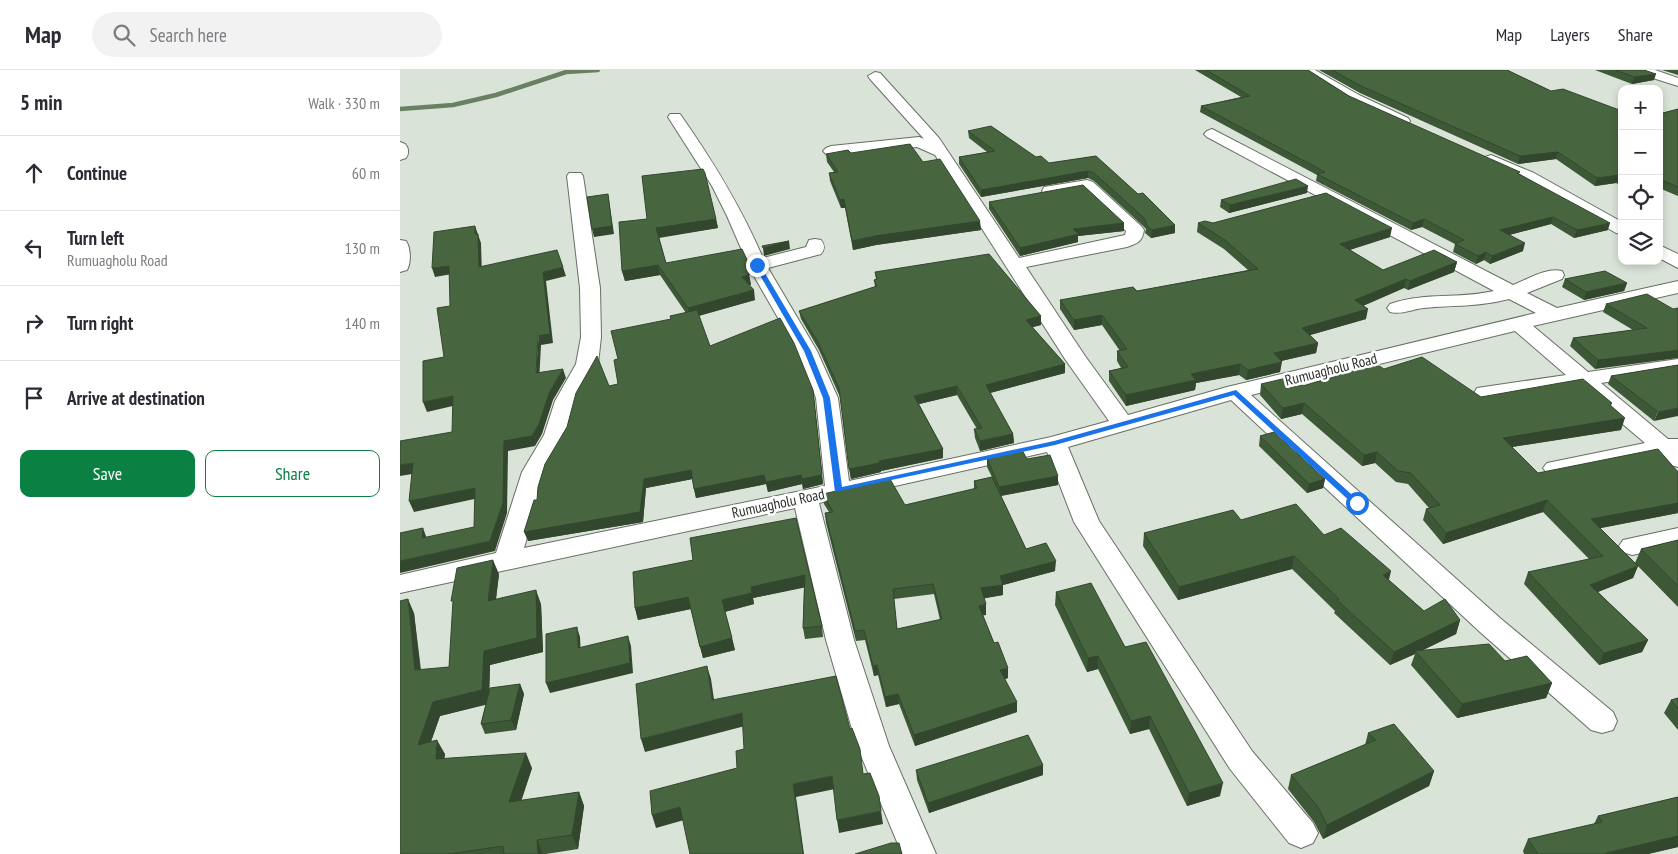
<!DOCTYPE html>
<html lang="en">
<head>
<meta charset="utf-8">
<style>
	:root { --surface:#fff; --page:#f2f2f3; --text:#2b2b33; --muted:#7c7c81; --line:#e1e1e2; --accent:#0b8043 }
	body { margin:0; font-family:"PT Sans Narrow",sans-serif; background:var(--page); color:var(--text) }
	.controls { position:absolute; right:15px; top:15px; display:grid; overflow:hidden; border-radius:10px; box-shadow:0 2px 8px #0003 }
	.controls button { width:45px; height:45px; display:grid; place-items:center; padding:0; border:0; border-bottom:1px solid var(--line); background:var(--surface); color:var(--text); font:25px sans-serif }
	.stop { position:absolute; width:15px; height:15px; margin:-11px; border:4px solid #1a73e8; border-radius:50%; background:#fff }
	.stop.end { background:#1a73e8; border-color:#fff; box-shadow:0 1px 5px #0008 }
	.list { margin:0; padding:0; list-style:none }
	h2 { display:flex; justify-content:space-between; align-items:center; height:65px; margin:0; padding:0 20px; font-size:21px }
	h2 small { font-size:16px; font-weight:400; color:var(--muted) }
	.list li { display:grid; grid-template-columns:32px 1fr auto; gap:15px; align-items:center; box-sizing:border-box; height:75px; padding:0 20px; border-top:1px solid var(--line) }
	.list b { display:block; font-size:19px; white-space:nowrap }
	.list p { margin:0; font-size:16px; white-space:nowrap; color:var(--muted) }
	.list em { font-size:16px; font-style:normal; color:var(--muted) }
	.actions { display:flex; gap:10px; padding:15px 20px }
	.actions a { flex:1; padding:11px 0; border:1px solid var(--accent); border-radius:10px; text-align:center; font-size:18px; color:var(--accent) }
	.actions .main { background:var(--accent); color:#fff }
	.icon { flex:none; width:28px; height:28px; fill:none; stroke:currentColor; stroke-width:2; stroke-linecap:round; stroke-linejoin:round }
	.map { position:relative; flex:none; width:1278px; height:784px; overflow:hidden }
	header { display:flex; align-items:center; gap:30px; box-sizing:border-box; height:70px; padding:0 25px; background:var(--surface); border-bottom:1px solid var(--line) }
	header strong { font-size:24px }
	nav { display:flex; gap:28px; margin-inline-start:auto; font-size:18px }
	.search { width:350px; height:45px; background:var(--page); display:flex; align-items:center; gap:12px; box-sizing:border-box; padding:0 18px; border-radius:28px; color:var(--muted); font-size:19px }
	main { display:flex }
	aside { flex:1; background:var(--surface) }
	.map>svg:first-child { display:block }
</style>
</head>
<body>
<header>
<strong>Map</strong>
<div class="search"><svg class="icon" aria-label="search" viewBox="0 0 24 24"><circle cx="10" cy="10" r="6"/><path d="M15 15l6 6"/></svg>Search here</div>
<nav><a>Map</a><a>Layers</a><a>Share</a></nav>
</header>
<main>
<aside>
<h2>5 min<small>Walk · 330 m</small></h2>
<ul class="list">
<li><svg class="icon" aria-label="ahead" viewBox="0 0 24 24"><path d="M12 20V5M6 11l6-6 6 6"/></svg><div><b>Continue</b></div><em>60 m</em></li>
<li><svg class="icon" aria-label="left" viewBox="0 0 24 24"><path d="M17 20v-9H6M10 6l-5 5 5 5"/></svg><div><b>Turn left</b><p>Rumuagholu Road</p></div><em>130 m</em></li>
<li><svg class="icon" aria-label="right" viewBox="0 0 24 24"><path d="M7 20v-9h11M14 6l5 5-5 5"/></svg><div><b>Turn right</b></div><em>140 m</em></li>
<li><svg class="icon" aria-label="arrive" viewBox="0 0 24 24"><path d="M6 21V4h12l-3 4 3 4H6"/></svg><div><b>Arrive at destination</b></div></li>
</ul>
<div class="actions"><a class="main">Save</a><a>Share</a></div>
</aside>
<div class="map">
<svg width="1278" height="784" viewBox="0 0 1278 784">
	<rect width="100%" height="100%" fill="#dae3d7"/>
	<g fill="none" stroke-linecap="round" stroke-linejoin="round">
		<path stroke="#688163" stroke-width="4.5" d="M0 39 53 35 96 25 166 2 198 0"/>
		<g stroke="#676f65" stroke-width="2">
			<path id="minor" d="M898 0H915L959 25 1008 48 1010 51 1008 54H998L949 31Z
				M1235 0H1255L1278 8V16L1237 3Z
				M475 2 480 3 539 68 619 188 725 165 726 161 683 121 650 126 644 125 642 121 644 117 687 110 693 112 741 156 744 160C742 172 738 173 727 177L626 197 685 286 728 345 827 317 1136 243 1109 229C1080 237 1053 235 1024 238 1012 239 1002 245 990 242L987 238 990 234C1024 222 1059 229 1094 221L807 67 804 64 807 61 812 59 1113 215C1127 210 1146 197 1162 201L1164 205 1162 209 1127 223 1157 238 1278 211V223L1133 256 1188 302 1278 289V301L1201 313 1268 369H1278V397L1270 395 1258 385 1155 405 1147 403 1143 398 1147 393 1245 373 1178 316 1085 330 1077 328 1074 323 1077 318 1166 305 1115 261 851 325 1100 548 1213 642 1217 651 1213 660 1202 663 1191 660 1080 562 831 330 668 377 699 451 852 681 913 753 918 763 913 773 901 778 889 773 830 699 674 452 647 382 419 433 454 570 489 676 536 784H502L457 676 426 570 395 438 0 523V505L96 483 122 402 144 365 155 331 176 294 181 267 180 218 167 106 169 103H181L183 106 200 218 201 267 198 294 177 331 168 365 146 402 124 478 425 416 416 328 397 281 350 199 327 146 312 116 268 47 270 44H280C313 91 340 135 363 188L406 177 409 170 415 169 421 170C425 175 425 179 421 184L368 198 417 281 438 328 449 411 651 367 709 351 665 289 535 85 517 77 431 86 426 84 423 81 426 78 431 76 519 67 524 69 470 9 468 6Z
				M0 72 5 74C9 78 9 84 6 88L0 90Z
				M1091 85 1134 103 1222 152V164L1216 163 1122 109 1085 93 1083 90 1085 87Z
				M0 170 6 171C11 178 11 193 7 200L0 202Z
				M1259 175 1278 184V198L1259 188Z
				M1278 458V476L1232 485 1223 482 1219 476 1223 470Z"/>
		</g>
		<use href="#minor" fill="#fff" fill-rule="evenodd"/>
	</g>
	<path fill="#3d5837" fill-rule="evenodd" d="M795 0H908L949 26 1120 104 1208 160 1174 168 1151 154 1109 165 1123 181 1090 194 1084 190 1076 194 1053 182 1055 174 1022 157 1011 160 916 111 917 105 800 42 801 36 841 27Z
		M919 0H1107L1151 21 1222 41V116L1216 113 1195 116 1156 89 1118 94 960 23Z
		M1195 0H1244L1254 10 1232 14Z
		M1262 0H1278V5Z
		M1278 39V126L1259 118V44Z
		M568 61 649 93 696 86 775 163 751 168 745 163 746 159 742 155 694 111 688 108 581 127 559 94V87L587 82 569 68Z
		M451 83 523 92 581 160 476 175 453 180 445 138H441L430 111 429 103 434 102 427 92 426 84Z
		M907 123 829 143 820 137 821 130Z
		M589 132 724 153V161L678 166V172L620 186 589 139Z
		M247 149H316L318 158 259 167 266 193 349 194 351 204 349 205 351 215H349L355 230 299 246 310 276 413 320 423 414 403 419 402 414 368 422 366 414 296 428 292 409 246 418 243 452 128 471 137 430 209 316 218 314V289L271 249 286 243 260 205 225 211 222 201Z
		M798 153H813L990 167 950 180 983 200 1057 192 1054 202 1008 220 1004 218 963 236 966 249 910 265 918 273 916 283 881 291 880 302 846 310 839 305 796 313 795 320 726 336 709 311V301L721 298 717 291V281H720L702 255 674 260 660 239V230L737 221 848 200 824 179 797 162Z
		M475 202 641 246V255L632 257 665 294V303L590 323 613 364 614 373 580 381 575 368 574 359H577L557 325 519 334 543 379V388L481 401V402L451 409 440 327 419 280 401 249 399 241 475 217 474 210H476Z
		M1165 209 1227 213 1224 221 1184 230 1162 217Z
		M1206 234 1273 239 1195 299 1170 276 1173 268 1233 260 1203 242Z
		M1278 295 1254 351 1208 314 1211 306Z
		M984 299 1081 327 1212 333 1211 335 1221 360 1112 377 1138 403 1278 402V443L1200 458 1238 496 1233 508 1198 522 1248 570 1242 582 1199 595 1124 514 1128 502 1189 489 1143 442 1043 474 1023 450 1026 439 1029 438 1008 414 996 412 975 393 962 396 902 344 881 349 860 325 861 314 903 316Z
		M860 366 925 409 923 418 907 423 859 376Z
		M587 388 627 389 658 415 601 426 626 479 655 501 603 515V525L584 528 586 534V545H583L608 608 605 609 617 642 515 676 499 634 486 637 478 605 474 606 465 570 456 571 426 453 425 443 429 442 424 434 423 424 505 435 574 419V411L592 407 587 397ZM534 524 540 550 497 559 494 529Z
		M396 448 422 556 423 567 405 569 403 558 404 517 353 528 354 534 325 542 335 580 303 588 291 539 238 550 235 538 293 490Z
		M841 450 924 465 989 510 1024 541 1060 550 1056 564 1021 581 1105 591 1152 613 1146 628 1057 648 1011 595 1015 584 990 595 934 543 935 541 892 499 778 530 743 476 744 463Z
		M1278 470V537L1235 493 1241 479Z
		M99 504 96 529 141 534 143 582 90 595 89 623 120 614 124 624 116 660 85 664 81 654 86 634 40 646 31 671 45 684 44 689 132 698 121 731 179 722 184 736 178 779 146 784H0L14 543 21 600 49 597Z
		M656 522 725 577 820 726 787 736 749 659 730 664 698 599 687 602 655 535Z
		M1278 628V660L1264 643 1271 630Z
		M968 663 1034 701 1029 716 923 769 914 752 888 719 891 705 965 675Z
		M643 695V705L529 743 517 710 516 700Z
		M1278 727V777L1248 784H1124L1123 781 1128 769 1194 754 1198 746Z"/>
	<path fill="#32472d" d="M1256 4 1254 10 1232 14 1234 7Z
		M1158 82 1156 89 1118 94 1120 86Z
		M688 101V108L581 127V120Z
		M1219 105 1216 113 1195 116 1197 108Z
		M908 116 907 123 829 143 830 135Z
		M208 124 214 164 194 167 192 159Z
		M444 129 445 138H441L440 130Z
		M1153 147 1151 154 1098 168 1100 160Z
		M316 149 318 158 259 168 256 158Z
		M1024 149 1022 157 1011 160 1013 153Z
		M580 151 581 160 476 175 453 180 452 171 475 166Z
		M724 153V161L678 166V172L620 186V178L673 159Z
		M1210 153 1208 160 1174 168 1177 160Z
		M775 155V163L751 168 752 160Z
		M75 156 81 173 82 206 79 197 75 164Z
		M992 158 990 167 939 183 940 174Z
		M389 171 390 179 364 186 363 178Z
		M1125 173 1123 181 1090 194 1092 186Z
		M1086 182 1084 190 1076 194 1078 186Z
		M1057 192 1054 202 1008 220 1010 211Z
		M349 194 351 204 349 205 347 195Z
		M258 195 260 205 225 211 222 201Z
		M49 196 52 204 35 207 32 198Z
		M163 197 166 206 146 211 153 273 141 275 139 313 136 303 143 202Z
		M349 205 351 215 344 217 342 207Z
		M1006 209 1004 218 953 240 955 230Z
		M1227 213 1224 221 1184 230 1186 222Z
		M354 220 355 230 290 248 288 238Z
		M968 239 966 249 900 268 902 258Z
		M702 245V255L674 260V250Z
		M641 246V255L626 259V250Z
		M918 273 916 283 872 293 874 283Z
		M1278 280V288L1195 299 1198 290Z
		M882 292 880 302 846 310 848 300Z
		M665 294V303L586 324V315Z
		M840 294 839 305 796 313 795 320 726 336V325L791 304Z
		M163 299 166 308 153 330 142 364 135 376 108 381 107 443 95 481 0 503V491L90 471 104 371 150 321Z
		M557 316V325L515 335 514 326Z
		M413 320 423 414 403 419 402 409Z
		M53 326 57 335 27 342 23 332Z
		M904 333 902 344 881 349 883 338Z
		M1278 338V346L1254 351 1258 342Z
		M1225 348 1221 360 1099 379 1103 368Z
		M613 364 614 373 580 381V371Z
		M543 379V388L481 401V402L451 409 449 399 479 391Z
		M977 382 975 393 962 396 964 385Z
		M13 393 18 403 0 406V395Z
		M291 400 293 409 246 418 243 452 128 471 124 462 244 409Z
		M364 405 366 414 296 428 294 419Z
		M401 405 402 414 368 422 366 412Z
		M658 406V415L600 426 599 417Z
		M925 409 923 418 907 423 909 414Z
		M75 418 79 428 14 442 9 431Z
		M1147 430 1143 442 1043 474 1046 463Z
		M1278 433V443L1186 461 1191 449Z
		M23 458 27 469 22 468Z
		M894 486 892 499 778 530 779 517Z
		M93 490 99 504 94 545 88 531Z
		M656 491 655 501 603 515V525L581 529V518L600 506Z
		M1238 496 1233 508 1185 527 1190 515Z
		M991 501 988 514 983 505Z
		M405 505 407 517 353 528 354 534 324 542 322 530 351 517Z
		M136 520 141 534 143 582 90 595 89 634 40 646 25 689 18 675 33 632 84 581Z
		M288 527 291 539 238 550 235 538Z
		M8 529 14 543 22 614 15 600Z
		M586 534V545L580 546 579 536Z
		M1060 550 1056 564 1017 583 1015 581V584L990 595 994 582Z
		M177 557 180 567 181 587 178 578Z
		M228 566 231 576 233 603 150 623 146 613Z
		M332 568 335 580 303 588 300 577Z
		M1248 570 1242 582 1199 595 1204 583Z
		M698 586V599L687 602 688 588Z
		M477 595 478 605 474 606 473 596Z
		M307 596 311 609 316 643 312 630Z
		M608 598V608L601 610 600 600Z
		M1152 613 1146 628 1057 648 1062 634Z
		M120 614 124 624 116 660 111 650Z
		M498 624 499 634 486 637 485 627Z
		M617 632V642L515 676 514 665Z
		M342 643 345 656 245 682 241 669Z
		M750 646 749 659 730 664 731 651Z
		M37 670 45 684 43 703 36 689Z
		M126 683 132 698 116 747 109 732Z
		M643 695V705L529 743 528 733Z
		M1034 701 1029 716 923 769 927 755Z
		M432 706 435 719 396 727 404 784H403L393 714Z
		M823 713 820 726 787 736 789 723Z
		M179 722 184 736 178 779 172 765Z
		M280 737 284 750 256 758 252 745Z
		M481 741 483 754 439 763 437 750Z
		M1278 766V777L1248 784H1206Z
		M137 770 143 784H138Z"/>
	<path fill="#476640" stroke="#32472d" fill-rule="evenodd" d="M806 0H908L949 26 1120 102 1117 103 1210 153 1177 160 1153 147 1100 160 1125 173 1092 186 1086 182 1078 186 1055 174 1064 170 1024 149 1013 153 917 104 925 102 801 36 850 26Z
		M932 0H1107L1151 21 1163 19 1222 41V107L1219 105 1197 108 1158 82 1120 86 961 16Z
		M1215 0H1244L1256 4 1234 7Z
		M1278 39V117L1259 109V44Z
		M591 56 636 87 641 86 649 93 696 86 738 124 743 123 775 155 752 160 746 155V151L743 147 694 103 688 101 581 120 559 87 595 81 568 61Z
		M510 74 523 92 540 89 580 151 475 166 452 171 444 129 440 130 429 103 438 102 426 84 448 80 451 83Z
		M303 99 305 103 316 149 256 158 266 193 342 179 349 194 347 195 349 205 342 207 354 220 288 238 258 195 222 201 219 152 247 149 242 106Z
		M896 109 908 116 830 135 821 130Z
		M683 115 724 153 673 159 679 164 620 178 589 132Z
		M926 123 992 158 940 174 983 200 1034 180 1057 192 1010 211 1006 209 955 230 968 239 902 258 918 273 874 283 882 292 848 300 840 294 791 304 796 310 726 325 709 301 728 297 717 281 727 279 702 245 674 250 660 230 733 217 737 221 858 199 825 170 798 153 805 151 813 153Z
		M208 124 212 156 192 159 187 127Z
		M75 156V164H78L79 197 157 180 163 197 143 202 150 264 138 266 136 303 163 299 150 321 139 354 132 366 104 371 103 433 90 471 0 491V463L23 458 22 468 74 457 75 418 9 431 13 393 0 395V371L52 362 53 326 23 332V291L44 287 37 238 50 236 49 196 32 198 34 162Z
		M389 171 363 178 362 176Z
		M589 184 641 246 626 250 665 294 586 315 613 364 580 371 574 359 582 358 557 316 514 326 543 379 479 391 480 393 449 399 439 318 418 272 399 241 477 216 474 210 477 209 475 202Z
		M1205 201 1227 213 1186 222 1165 209Z
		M1247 224 1273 239 1278 238V280L1198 290 1173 268 1247 258 1206 234Z
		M297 240 310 276 380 248 394 273 413 320 422 405 402 409 401 405 366 412 364 405 294 419 291 400 244 409 240 442 124 462 134 430H137L138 417 145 394 167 357 176 323 197 286 209 316 218 314 214 290 218 289 211 261 271 249 270 246Z
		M1022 287 1081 327 1183 309 1212 333 1210 335 1225 348 1103 368 1138 403 1258 379 1278 402V433L1191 449 1238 496 1190 515 1248 570 1204 583 1128 502 1203 486 1147 430 1046 463 1026 439 1040 435 1011 403 998 401 977 382 964 385 904 333 883 338 861 314 895 306 903 316 976 294 984 299Z
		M1278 295V338L1258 342 1211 306Z
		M874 362 925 409 909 414 860 366Z
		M622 380 627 389 650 385 658 406 599 417 587 388Z
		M592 407 626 479 646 473 656 491 600 506 603 515 581 518 586 534 579 536 594 573 598 572 608 598 600 600 617 632 514 665 498 624 485 627 477 595 473 596 464 560 455 561 425 443 433 442 423 424 490 409 505 435 577 418 574 411ZM533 514 542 549 497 559 493 519Z
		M896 434 924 465 941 458 991 501 983 505 1024 541 1045 529 1060 550 994 582 937 530 939 529 894 486 779 517 744 463 833 440 841 450Z
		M396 448 422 556 403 558 405 505 351 517 352 523 322 530 332 568 300 577 288 527 235 538 233 502 293 490 290 468Z
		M1278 470V516L1241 479Z
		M93 490 88 531 136 520 137 568 84 581 82 620 33 632 18 675 37 670 36 689 126 683 109 732 179 722 172 765 137 770 138 784H104L103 776 49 784H0V531L8 529 15 600 49 597 53 531H51L57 498Z
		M691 513 725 577 746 572 823 713 789 723 750 646 731 651 698 586 688 588 656 522Z
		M177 557 178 578 228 566 230 593 146 613V564Z
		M1089 574 1105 591 1127 586 1152 613 1062 634 1015 581Z
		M307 596 312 630 436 606 450 659 452 658 460 679 463 704 470 703 479 726 481 741 437 750 432 706 393 714 403 784H290L280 737 252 745 250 721 337 698 336 681 344 679 342 643 241 669 236 614Z
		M120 614 111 650 81 654 90 618Z
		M1278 628V639L1271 630Z
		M994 654 1034 701 927 755 918 737 891 705 976 670 968 663Z
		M628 665 643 695 528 733 516 700Z
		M1278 727V766L1206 783 1207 784H1138L1128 769 1202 752 1198 746Z
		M491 773H499L502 784H455Z"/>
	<path fill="#1a73e8" d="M357 193 360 195 411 281 430 328 442 417 654 371 836 320 961 433 957 436 954 435 834 325 655 375 435 422 423 328 404 281 354 195Z"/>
	<g text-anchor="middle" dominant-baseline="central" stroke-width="5" stroke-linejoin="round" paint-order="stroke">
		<g font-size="15" fill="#2c302c" stroke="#fff">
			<text transform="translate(931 299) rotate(-14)">Rumuagholu Road</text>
			<text transform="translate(378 433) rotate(-12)">Rumuagholu Road</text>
		</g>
	</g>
</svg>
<div class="controls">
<button>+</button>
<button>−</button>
<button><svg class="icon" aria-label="locate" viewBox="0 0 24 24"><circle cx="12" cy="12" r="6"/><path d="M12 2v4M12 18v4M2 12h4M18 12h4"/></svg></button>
<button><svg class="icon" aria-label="layers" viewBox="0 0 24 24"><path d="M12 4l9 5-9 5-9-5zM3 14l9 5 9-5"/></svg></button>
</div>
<div class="stop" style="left:957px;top:433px"></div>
<div class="stop end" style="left:357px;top:195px"></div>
</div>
</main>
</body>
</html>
